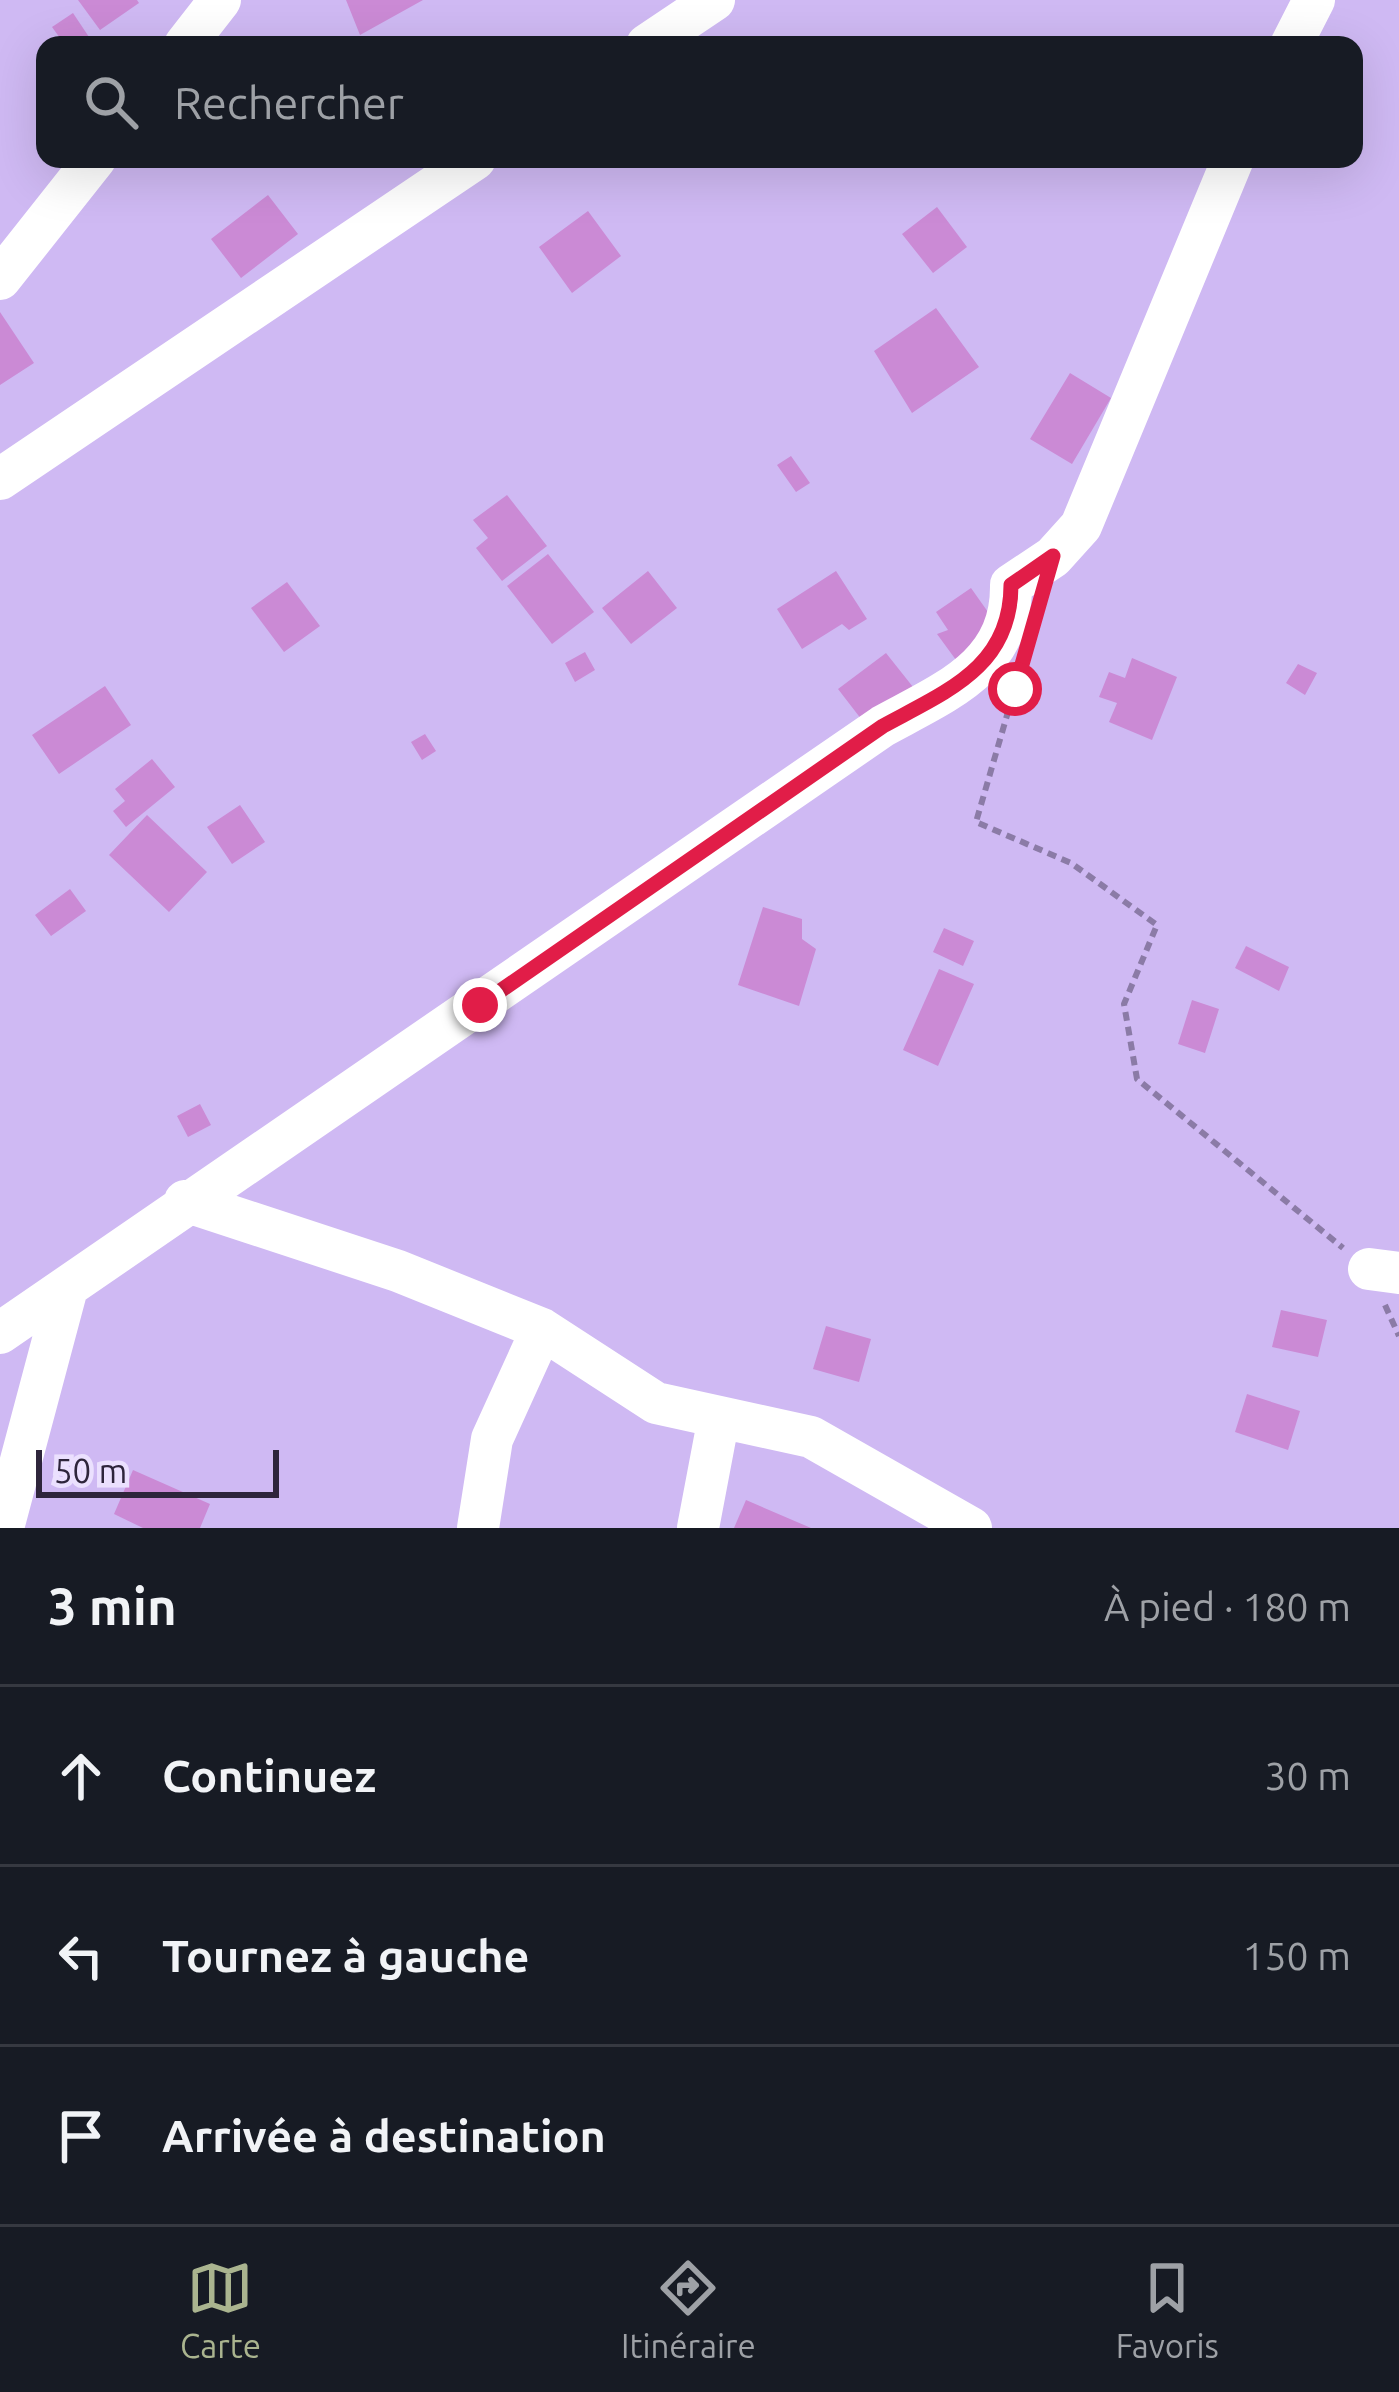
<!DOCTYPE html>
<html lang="fr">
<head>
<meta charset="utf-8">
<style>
	:root { --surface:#171b24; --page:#242831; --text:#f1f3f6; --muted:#9ea1a6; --line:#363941; --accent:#aab48f }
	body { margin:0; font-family:Ubuntu,sans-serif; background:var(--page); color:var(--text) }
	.scale { position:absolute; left:36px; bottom:30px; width:243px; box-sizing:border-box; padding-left:12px; border:6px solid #2e253b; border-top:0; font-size:33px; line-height:42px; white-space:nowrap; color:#2e253b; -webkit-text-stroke:9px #ebe0fe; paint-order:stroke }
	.stop { position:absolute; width:36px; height:36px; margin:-27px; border:9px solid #e11d48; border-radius:50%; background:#fff }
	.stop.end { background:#e11d48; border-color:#fff; box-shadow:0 3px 12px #0008 }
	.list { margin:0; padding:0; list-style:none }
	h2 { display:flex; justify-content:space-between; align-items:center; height:156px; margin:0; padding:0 48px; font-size:51px }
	h2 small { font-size:39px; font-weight:400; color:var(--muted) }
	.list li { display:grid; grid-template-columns:78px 1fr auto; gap:36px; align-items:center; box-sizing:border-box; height:180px; padding:0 48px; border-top:3px solid var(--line) }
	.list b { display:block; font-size:45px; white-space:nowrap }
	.list em { font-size:39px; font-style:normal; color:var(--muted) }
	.icon { flex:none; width:66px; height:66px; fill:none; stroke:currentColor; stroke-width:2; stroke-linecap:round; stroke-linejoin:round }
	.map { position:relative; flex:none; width:1399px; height:1528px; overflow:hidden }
	.search { position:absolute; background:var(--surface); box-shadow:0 12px 48px #0002; left:36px; right:36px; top:36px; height:132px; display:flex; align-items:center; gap:30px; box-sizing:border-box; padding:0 42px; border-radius:24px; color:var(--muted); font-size:45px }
	.sheet { height:696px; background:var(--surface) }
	nav { display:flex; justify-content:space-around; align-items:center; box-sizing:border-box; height:168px; border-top:3px solid var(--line); background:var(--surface); font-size:33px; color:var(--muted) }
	nav a { display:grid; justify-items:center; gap:6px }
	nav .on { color:var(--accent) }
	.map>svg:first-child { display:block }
</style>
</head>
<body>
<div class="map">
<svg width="1399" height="1528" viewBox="0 0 1399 1528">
	<rect width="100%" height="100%" fill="#cfb9f3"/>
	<path fill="#cb8ad5" d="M78 0H137L139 3 100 30Z
		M346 0H423L360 35Z
		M73 13 89 37 65 45 52 27Z
		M268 195 298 234 241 278 211 239Z
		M937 207 967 247 933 273 902 234Z
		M588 211 621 256 572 293 539 247Z
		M936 308 979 367 912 413 874 351Z
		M0 312 34 363 0 385Z
		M1070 373 1111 398 1072 464 1030 439Z
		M791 456 810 483 796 492 777 465Z
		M507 495 547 546 502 581 476 548 488 538 473 520Z
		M548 554 594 612 552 644 507 586Z
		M648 571 677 608 631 644 602 608Z
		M836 571 867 619 849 630 842 624 802 649 777 609Z
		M287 582 320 626 284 652 251 608Z
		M971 588 1000 629 956 660 937 634 948 630 936 612Z
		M585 652 595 670 575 682 565 663Z
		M886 653 913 687 865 724 838 689Z
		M1132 658 1177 677 1152 740 1109 722 1117 703 1099 697 1109 672 1125 678Z
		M1298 664 1317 673 1305 695 1286 683Z
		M105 686 131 725 59 774 32 735Z
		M425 734 436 751 422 760 411 742Z
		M152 759 175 787 126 827 113 811 125 801 115 789Z
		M240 805 265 842 232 864 207 827Z
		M147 815 207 872 169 912 109 855Z
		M70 889 86 911 51 936 35 915Z
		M763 907 802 919V939L816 949 799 1006 738 985Z
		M944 928 974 941 963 966 933 952Z
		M1246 946 1289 967 1279 991 1235 968Z
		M939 969 974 984 938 1066 903 1050Z
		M1192 1000 1219 1009 1205 1053 1178 1044Z
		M200 1104 211 1125 188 1137 177 1116Z
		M1281 1310 1327 1320 1318 1357 1272 1347Z
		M826 1326 871 1339 859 1382 813 1369Z
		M1247 1394 1300 1411 1288 1450 1235 1432Z
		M133 1470 210 1504 200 1528H143L114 1514Z
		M746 1500 811 1528H734Z"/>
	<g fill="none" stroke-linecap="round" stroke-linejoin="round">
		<path stroke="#8b7ba6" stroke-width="6" stroke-dasharray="9 6" stroke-linecap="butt" d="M1017 681 976 822 1071 863 1157 925 1124 1004 1137 1079 1343 1248
			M1385 1305 1399 1336"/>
		<path stroke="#fff" stroke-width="42" d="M185 45 220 0
			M647 45 714 0
			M1291 45 1314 0
			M0 279 95 159
			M0 479 475 159
			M185 1201 398 1271 542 1329 656 1403 811 1437 971 1528
			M1369 1269 1399 1273
			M0 1333 883 726C947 691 1012 666 1011 585L1053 557 1081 526 1233 159
			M3 1528 67 1288
			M478 1528 492 1439 542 1329
			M698 1528 719 1417"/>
	</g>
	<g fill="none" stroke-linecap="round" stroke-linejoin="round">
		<path stroke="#e11d48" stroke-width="15" d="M480 1005 883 726C947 691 1011 667 1011 585L1053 556 1015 689"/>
	</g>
</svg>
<div class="scale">50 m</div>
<div class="stop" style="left:1015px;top:689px"></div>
<div class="stop end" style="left:480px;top:1005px"></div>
<div class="search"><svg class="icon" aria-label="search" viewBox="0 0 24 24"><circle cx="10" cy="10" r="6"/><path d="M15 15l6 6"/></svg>Rechercher</div>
</div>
<section class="sheet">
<h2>3 min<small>À pied · 180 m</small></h2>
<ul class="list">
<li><svg class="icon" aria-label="ahead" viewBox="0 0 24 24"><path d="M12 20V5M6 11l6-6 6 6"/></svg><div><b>Continuez</b></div><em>30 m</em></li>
<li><svg class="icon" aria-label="left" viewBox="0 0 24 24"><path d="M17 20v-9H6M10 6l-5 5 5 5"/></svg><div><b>Tournez à gauche</b></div><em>150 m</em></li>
<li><svg class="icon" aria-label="arrive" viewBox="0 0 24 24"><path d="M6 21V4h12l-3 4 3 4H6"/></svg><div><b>Arrivée à destination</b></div></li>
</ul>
</section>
<nav>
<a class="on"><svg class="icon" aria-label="map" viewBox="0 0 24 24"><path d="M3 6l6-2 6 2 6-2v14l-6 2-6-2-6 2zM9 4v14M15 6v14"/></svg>Carte</a>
<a><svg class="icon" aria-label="directions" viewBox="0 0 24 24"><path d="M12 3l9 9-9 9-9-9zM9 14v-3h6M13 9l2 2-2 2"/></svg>Itinéraire</a>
<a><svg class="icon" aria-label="saved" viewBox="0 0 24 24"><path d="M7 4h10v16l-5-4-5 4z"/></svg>Favoris</a>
</nav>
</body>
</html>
